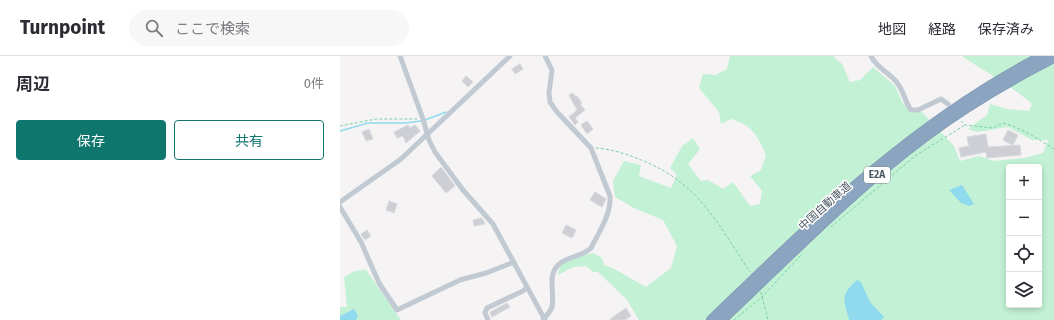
<!DOCTYPE html>
<html lang="ja">
<head>
<meta charset="utf-8">
<style>
  :root { --surface:#fff; --page:#f7f7f7; --text:#2b2b33; --muted:#7c7c81; --line:#e1e1e2; --accent:#0f766e }
  body { margin:0; font-family:"Fira Sans","Noto Sans JP",sans-serif; background:var(--page); color:var(--text) }
  .controls { position:absolute; right:12px; bottom:12px; display:grid; overflow:hidden; border-radius:4px; box-shadow:0 2px 6px #0003 }
  .controls button { width:36px; height:36px; display:grid; place-items:center; padding:0; border:0; border-bottom:1px solid var(--line); background:var(--surface); color:var(--text); font:20px sans-serif }
  .list { margin:0; padding:0; list-style:none }
  h2 { display:flex; justify-content:space-between; align-items:center; height:52px; margin:0; padding:0 16px; font-size:17px }
  h2 small { font-size:13px; font-weight:400; color:var(--muted) }
  .actions { display:flex; gap:8px; padding:12px 16px }
  .actions a { flex:1; padding:9px 0; border:1px solid var(--accent); border-radius:4px; text-align:center; font-size:14px; color:var(--accent) }
  .actions .main { background:var(--accent); color:#fff }
  .icon { flex:none; width:22px; height:22px; fill:none; stroke:currentColor; stroke-width:2; stroke-linecap:round; stroke-linejoin:round }
  .map { position:relative; flex:none; width:714px; height:264px; overflow:hidden }
  header { display:flex; align-items:center; gap:24px; box-sizing:border-box; height:56px; padding:0 20px; background:var(--surface); border-bottom:1px solid var(--line) }
  header strong { font-size:19px }
  nav { display:flex; gap:22px; margin-inline-start:auto; font-size:14px }
  .search { width:280px; height:36px; background:var(--page); display:flex; align-items:center; gap:10px; box-sizing:border-box; padding:0 14px; border-radius:22px; color:var(--muted); font-size:15px }
  main { display:flex }
  aside { flex:1; background:var(--surface) }
  .map>svg:first-child { display:block }
  .green { fill:#c3f1d5; fill-rule:evenodd }
  .water { fill:#90daee }
  .lines { fill:none; stroke-linecap:round; stroke-linejoin:round }
  .stream { stroke:#90daee; stroke-width:1.5 }
  .building { fill:#cdcfd5; stroke:#d7d9de }
  .motorway-casing { stroke:#7690ad; stroke-width:10 }
  .path { stroke:#7ad0a6; stroke-width:1; stroke-dasharray:3 2; stroke-linecap:butt }
  .minor { stroke:#c1cad2; stroke-width:5 }
  .motorway { stroke:#8ba5c1; stroke-width:9 }
  .labels { text-anchor:middle; dominant-baseline:central; stroke-width:3; stroke-linejoin:round; paint-order:stroke }
  .shield { fill:#fff; stroke:#808990; stroke-width:1 }
  .shield-label { font-size:10px; font-weight:bold; fill:#4a5661 }
  .street-label { font-size:11px; fill:#4a5661; stroke:#fff }
</style>
</head>
<body>
<header>
<strong>Turnpoint</strong>
<div class="search"><svg class="icon" aria-label="search" viewBox="0 0 24 24"><circle cx="10" cy="10" r="6"/><path d="M15 15l6 6"/></svg>ここで検索</div>
<nav><a>地図</a><a>経路</a><a>保存済み</a></nav>
</header>
<main>
<aside>
<h2>周辺<small>0件</small></h2>
<ul class="list">
</ul>
<div class="actions"><a class="main">保存</a><a>共有</a></div>
</aside>
<div class="map">
<svg width="714" height="264" viewBox="0 0 714 264">
  <rect width="100%" height="100%" fill="#f5f3f3"/>
  <g class="green">
    <path d="M390,0H493L502,8L510,26L520,24L533,11L555,30L562,46L570,55L582,56L614,90L620,105L639,100L654,105L684,102L703,97L708,84H692L668,71L637,76L628,73L647,59L650,48L667,53L689,55L692,48C671,29 645,16 622,0H714V264H299L287,244L258,216H253L246,210L233,211L218,219L220,209L230,203L253,197L262,202L264,209C279,214 291,223 306,231L331,212L337,190L323,164L294,152L275,141L273,125L284,105L301,109L299,120L331,132L337,119L330,112L342,90L353,82L360,93L348,108L361,125L368,124L383,133L393,126L410,150L420,148L422,135L410,120L421,114L426,99C418,80 412,69 391,63L381,68L379,56L359,32L363,18L375,19L387,13ZM669,111H699V249H669Z"/>
    <path d="M26,214L61,264H0V251H7L4,221L15,215Z"/>
  </g>
  <g class="water">
    <path d="M622,129L634,148L629,150L621,147L609,134Z"/>
    <path d="M517,224L521,226L530,246L544,261L541,264H509C504,242 499,241 517,224Z"/>
    <path d="M14,253L18,260L16,264H0V260Z"/>
  </g>
  <g class="lines">
    <g class="stream">
      <path d="M85,64L106,56"/>
      <path d="M0,75L28,67H66L81,65"/>
    </g>
  </g>
  <g class="building">
    <path d="M180,8L183,13L175,18L172,13Z"/>
    <path d="M126,20L133,26L128,31L122,25Z"/>
    <path d="M233,37L236,41L237,40L242,47L240,48L245,54L235,62L238,66L235,69L229,61L237,54L229,39Z"/>
    <path d="M247,65L253,73L247,78L241,69Z"/>
    <path d="M68,69L70,72L75,69L80,75L66,87L63,80L57,82L54,76Z"/>
    <path d="M29,73L33,83L26,85L22,76Z"/>
    <path d="M668,74L678,79L673,89L663,84Z"/>
    <path d="M646,78L648,91L680,89L681,99L647,102L646,96L621,101L619,92L629,90L627,81Z"/>
    <path d="M101,111L115,130L106,137L92,120Z"/>
    <path d="M255,136L266,143L262,151L250,144Z"/>
    <path d="M49,145L57,148L54,157L46,154Z"/>
    <path d="M142,162L145,168L134,170L133,164Z"/>
    <path d="M226,169L236,174L232,182L222,177Z"/>
    <path d="M27,174L31,180L25,184L21,178Z"/>
    <path d="M167,247L170,251L152,261L150,256Z"/>
    <path d="M286,252L291,260L285,264H269Z"/>
  </g>
  <g class="lines">
    <g class="motorway-casing">
      <g id="motorway">
        <path d="M371,264C475,164 572,67 702,0"/>
        <path d="M382,264C448,202 511,136 585,81C625,51 669,25 714,2"/>
      </g>
    </g>
    <g class="path">
      <path d="M621,65L625,69L653,72L663,67C682,72 698,83 714,93"/>
      <path d="M0,70L36,63H77"/>
      <path d="M256,92C271,93 287,98 301,104C358,126 378,168 410,216"/>
      <path d="M491,171L575,100L625,69"/>
      <path d="M421,236L428,264"/>
      <path d="M394,264L423,240L461,199"/>
    </g>
    <g class="minor">
      <path d="M60,0L83,63L89,84L95,96L123,134L153,168L205,264"/>
      <path d="M531,0C537,13 551,17 558,28C564,36 565,46 571,54H578L601,43L608,48"/>
      <path d="M0,146L61,103L170,0"/>
      <path d="M0,151L21,186L39,227L57,254L120,224L146,217L174,206"/>
      <path d="M148,264L145,257L147,252L183,235L187,231"/>
      <path d="M203,264C205,260 210,257 212,251C215,238 207,220 218,209C227,200 242,201 251,192C259,176 271,159 270,140L251,92L217,56L210,46L209,37L212,14L205,0"/>
    </g>
    <use href="#motorway" class="motorway"/>
  </g>
  <g class="labels">
    <rect class="shield" x="524" y="111" width="26" height="16" rx="3"/>
    <g class="shield-label">
      <text x="537" y="119">E2A</text>
    </g>
    <g class="street-label">
      <text transform="translate(485 150) rotate(-42)">中国自動車道</text>
    </g>
  </g>
</svg>
<div class="controls">
<button>+</button>
<button>−</button>
<button><svg class="icon" aria-label="locate" viewBox="0 0 24 24"><circle cx="12" cy="12" r="6"/><path d="M12 2v4M12 18v4M2 12h4M18 12h4"/></svg></button>
<button><svg class="icon" aria-label="layers" viewBox="0 0 24 24"><path d="M12 4l9 5-9 5-9-5zM3 14l9 5 9-5"/></svg></button>
</div>
</div>
</main>
</body>
</html>
